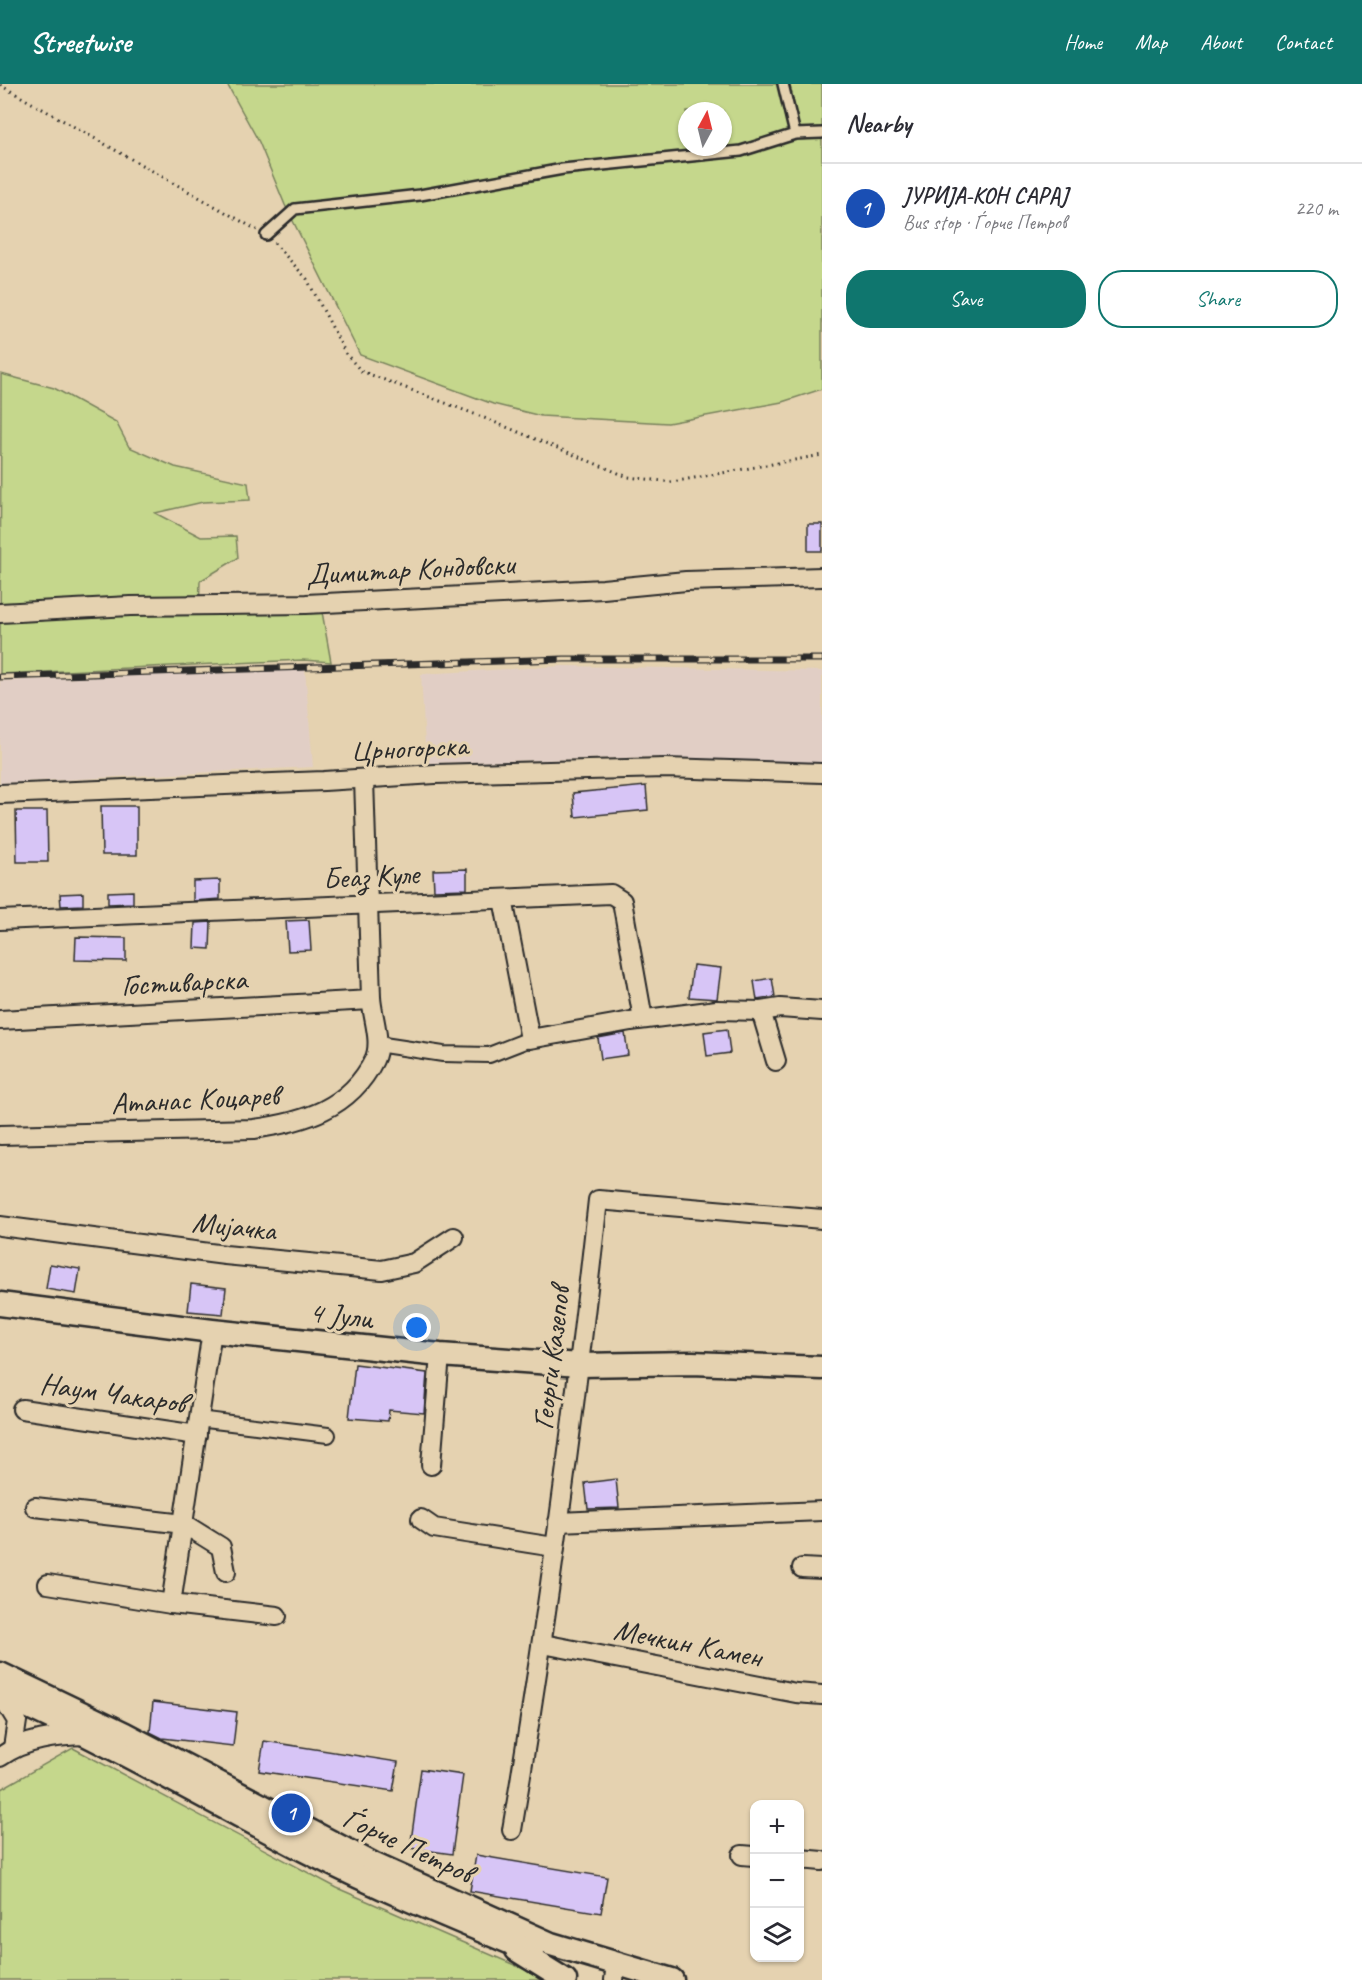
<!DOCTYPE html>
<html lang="en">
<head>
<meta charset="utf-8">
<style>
  :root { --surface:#fff; --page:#f7f7f7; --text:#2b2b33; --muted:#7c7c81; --line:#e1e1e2; --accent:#0f766e }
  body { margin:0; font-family:Caveat,sans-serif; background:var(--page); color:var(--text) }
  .controls { position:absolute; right:18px; bottom:18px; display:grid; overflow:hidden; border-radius:12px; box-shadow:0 2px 4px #0004 }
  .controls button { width:54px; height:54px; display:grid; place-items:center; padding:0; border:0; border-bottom:2px solid var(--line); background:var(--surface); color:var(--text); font:30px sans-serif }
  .compass { position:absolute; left:678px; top:18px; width:54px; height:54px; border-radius:50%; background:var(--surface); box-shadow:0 2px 4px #0004; rotate:7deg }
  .you { position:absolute; left:417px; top:1244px; width:21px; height:21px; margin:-15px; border:4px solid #fff; border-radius:50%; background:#1a73e8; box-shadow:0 0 0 9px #1a73e833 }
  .badge { display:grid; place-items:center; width:39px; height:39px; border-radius:50%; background:var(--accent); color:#fff; font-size:20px; font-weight:700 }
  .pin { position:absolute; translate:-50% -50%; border:3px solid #fff; box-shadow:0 2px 6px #0006 }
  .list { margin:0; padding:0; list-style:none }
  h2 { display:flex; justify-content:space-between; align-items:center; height:78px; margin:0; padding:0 24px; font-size:26px }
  h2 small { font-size:20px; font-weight:400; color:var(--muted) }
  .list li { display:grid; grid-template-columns:39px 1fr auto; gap:18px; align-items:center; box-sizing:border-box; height:90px; padding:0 24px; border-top:2px solid var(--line) }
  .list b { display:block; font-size:22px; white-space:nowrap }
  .list p { margin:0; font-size:20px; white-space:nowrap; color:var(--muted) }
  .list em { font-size:20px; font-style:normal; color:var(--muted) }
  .actions { display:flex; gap:12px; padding:18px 24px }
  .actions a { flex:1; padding:14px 0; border:2px solid var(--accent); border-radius:24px; text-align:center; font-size:21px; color:var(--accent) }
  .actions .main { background:var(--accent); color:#fff }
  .icon { flex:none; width:33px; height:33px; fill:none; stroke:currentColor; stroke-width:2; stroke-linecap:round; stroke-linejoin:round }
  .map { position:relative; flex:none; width:822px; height:1896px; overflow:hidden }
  header { display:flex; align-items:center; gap:36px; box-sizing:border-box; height:84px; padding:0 30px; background:var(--accent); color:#fff }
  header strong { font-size:28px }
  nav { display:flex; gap:33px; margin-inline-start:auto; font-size:21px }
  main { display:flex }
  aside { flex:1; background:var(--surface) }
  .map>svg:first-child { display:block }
  .built { fill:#e1cec5 }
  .green { fill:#c5d78c; stroke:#78815c; stroke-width:1.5; fill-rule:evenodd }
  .building { fill:#d7c5f6; stroke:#2b2b2b; stroke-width:1.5 }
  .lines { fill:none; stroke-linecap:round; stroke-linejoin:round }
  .service-casing { stroke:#2b2b2b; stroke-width:14 }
  .pedestrian-casing { stroke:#2b2b2b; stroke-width:18 }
  .minor-casing { stroke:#2b2b2b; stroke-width:22 }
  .tertiary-casing { stroke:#2b2b2b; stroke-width:27 }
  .path { stroke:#2b2b2b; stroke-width:3; stroke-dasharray:1.5 4.5; stroke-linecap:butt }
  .service { stroke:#e5d2b0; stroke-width:9 }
  .pedestrian { stroke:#e5d2b0; stroke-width:14 }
  .minor { stroke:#e5d2b0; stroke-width:18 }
  .tertiary { stroke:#e5d2b0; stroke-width:22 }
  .rail-casing { stroke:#2b2b2b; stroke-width:7 }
  .rail { stroke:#e5d2b0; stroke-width:4.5; stroke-dasharray:14; stroke-linecap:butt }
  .labels { text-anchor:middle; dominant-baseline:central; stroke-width:6; stroke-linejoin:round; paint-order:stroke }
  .street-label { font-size:30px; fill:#2b2b2b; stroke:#e5d2b0 }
</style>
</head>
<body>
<header>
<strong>Streetwise</strong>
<nav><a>Home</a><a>Map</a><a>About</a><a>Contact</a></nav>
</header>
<main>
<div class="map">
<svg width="822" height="1896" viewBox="0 0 822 1896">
  <rect width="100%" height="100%" fill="#e5d2b0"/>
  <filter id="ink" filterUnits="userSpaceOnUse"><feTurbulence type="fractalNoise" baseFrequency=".0167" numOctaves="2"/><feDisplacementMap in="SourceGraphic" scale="12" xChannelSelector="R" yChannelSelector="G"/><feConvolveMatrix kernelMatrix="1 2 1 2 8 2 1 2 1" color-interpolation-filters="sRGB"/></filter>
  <g filter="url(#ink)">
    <g class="built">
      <path d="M563,582L822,587V681L662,673L426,679L421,590Z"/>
      <path d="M305,585L313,683L0,699V597Z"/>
    </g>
    <g class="green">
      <path d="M227,0H822V305L782,318L668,339L541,332L493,320L360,271L285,121L259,58ZM687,27H723V63H687Z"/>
      <path d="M1,290L54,304L116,338L129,363L175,383L248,399L250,416L203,418L155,429L201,453L236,452L238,474L200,497L199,531L321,522L331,578L303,576L0,590Z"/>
      <path d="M73,1664L337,1804L549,1896H0L1,1705Z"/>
    </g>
    <g class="building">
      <rect x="808" y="440" width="14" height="27"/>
      <path d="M646,702L648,726L575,733L573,709Z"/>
      <path d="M101,722H137V771H102Z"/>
      <path d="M16,727H47L48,778H17Z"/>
      <path d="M467,785V805L434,806L433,786Z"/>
      <path d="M220,796V815L193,817V797Z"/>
      <path d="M133,807V819L108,820V808Z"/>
      <path d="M83,809V821L61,822L60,810Z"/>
      <path d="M309,836L311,866L288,867L286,837Z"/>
      <path d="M211,838L210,865L194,864L195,839Z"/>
      <path d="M76,853L126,854V877L75,876Z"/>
      <path d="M693,881L721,884L717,915L689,913Z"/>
      <path d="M772,894L775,913L757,916L754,897Z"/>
      <path d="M727,945L730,969L707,972L704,948Z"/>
      <path d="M625,949L628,971L601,975L598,954Z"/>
      <path d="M50,1180L80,1185L76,1210L46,1205Z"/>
      <path d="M191,1200L226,1204L223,1230L188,1227Z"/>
      <path d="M355,1280L427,1289L424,1329L389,1326L388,1337L349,1334Z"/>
      <path d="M616,1395L619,1424L588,1425L585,1399Z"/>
      <path d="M153,1618L237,1628L233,1662L162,1654L150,1648Z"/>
      <path d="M264,1657L398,1678L393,1707L259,1687Z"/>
      <path d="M421,1685L463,1691L452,1770L410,1764Z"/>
      <path d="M476,1771L607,1793L601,1829L470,1807Z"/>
    </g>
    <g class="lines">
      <g class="service-casing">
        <g id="service">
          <path d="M795,50L822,49"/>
          <path d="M266,151L295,125L420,111L563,85L741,67L795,50L783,0"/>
        </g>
      </g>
      <g class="pedestrian-casing">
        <g id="pedestrian">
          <path d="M377,960L443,970L489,971L530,955"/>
          <path d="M198,1335L328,1351"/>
        </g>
      </g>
      <g class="minor-casing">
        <g id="minor">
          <path d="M0,529L130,522L306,520L603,505L686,497L822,493"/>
          <path d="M0,710L324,697L435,690L665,684L822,689"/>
          <path d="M503,815L530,955L631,937L717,926L761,927L780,924L822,927"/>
          <path d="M0,836L611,810L622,817L643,935"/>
          <path d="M761,927L776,977"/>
          <path d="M0,936L371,916"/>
          <path d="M0,1051L254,1045C303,1038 350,1025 374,976C383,958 372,933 371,913C369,841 367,768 364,695"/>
          <path d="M0,1142L225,1171L382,1186L414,1179L454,1153"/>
          <path d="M22,1325L197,1351"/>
          <path d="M431,1381L440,1271"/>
          <path d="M35,1423L184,1440L221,1463L226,1488"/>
          <path d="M421,1435L434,1444L554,1463"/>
          <path d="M558,1438L822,1427"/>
          <path d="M802,1484L822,1485"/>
          <path d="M48,1500L171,1520L277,1532"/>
          <path d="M171,1520L212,1247"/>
          <path d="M543,1560L796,1609L822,1611"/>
          <path d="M1,1611L17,1637L13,1664"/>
          <path d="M0,1673C25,1655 56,1652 87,1651"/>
          <path d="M512,1746C547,1537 575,1327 598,1116L822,1135"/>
          <path d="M742,1771L754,1772"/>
          <path d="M800,1775L822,1777"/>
          <path d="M614,1896L616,1880"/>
        </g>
      </g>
      <g class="tertiary-casing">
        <g id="tertiary">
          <path d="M0,1220L212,1247L440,1271L580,1281L692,1279L822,1284"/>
          <path d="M0,1590L125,1650L373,1780L551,1860L672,1896"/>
          <path d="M0,1610C104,1656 203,1713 304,1766C378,1804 456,1836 533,1868"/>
          <path d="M517,1866L565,1896"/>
        </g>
      </g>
      <g class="path">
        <path d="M0,1L257,146"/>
        <path d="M274,159L307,195L346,270L361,287L477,331L628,393L672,398L822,371"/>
      </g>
      <use href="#service" class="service"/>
      <use href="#pedestrian" class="pedestrian"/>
      <use href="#minor" class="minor"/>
      <use href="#tertiary" class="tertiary"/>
      <g class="rail-casing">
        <path id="rail" d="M0,593L564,575H822"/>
      </g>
      <use href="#rail" class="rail"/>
    </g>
  </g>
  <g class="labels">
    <g class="street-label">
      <text transform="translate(410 485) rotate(-3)">Димитар Кондовски</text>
      <text transform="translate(409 664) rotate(-3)">Црногорска</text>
      <text transform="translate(371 792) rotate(-3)">Беаз Куле</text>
      <text transform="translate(184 898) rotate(-3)">Гостиварска</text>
      <text transform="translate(195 1015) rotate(-3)">Атанас Коцарев</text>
      <text transform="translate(234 1142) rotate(6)">Мијачка</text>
      <text transform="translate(341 1231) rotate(6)">4 Јули</text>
      <text transform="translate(551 1274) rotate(-83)">Георги Казепов</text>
      <text transform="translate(113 1309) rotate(8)">Наум Чакаров</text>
      <text transform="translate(688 1559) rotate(11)">Мечкин Камен</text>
      <text transform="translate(408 1761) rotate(25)">Ѓорче Петров</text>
    </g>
  </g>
</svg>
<div class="controls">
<button>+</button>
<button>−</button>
<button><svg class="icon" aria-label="layers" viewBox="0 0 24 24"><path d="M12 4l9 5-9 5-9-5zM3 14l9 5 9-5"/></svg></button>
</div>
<svg class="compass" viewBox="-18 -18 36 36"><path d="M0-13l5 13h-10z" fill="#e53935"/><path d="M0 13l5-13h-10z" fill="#7c7c81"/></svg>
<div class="you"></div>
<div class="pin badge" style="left:291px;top:1729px;background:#1a4fb4">1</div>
</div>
<aside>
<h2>Nearby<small></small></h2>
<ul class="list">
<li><span class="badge" style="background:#1a4fb4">1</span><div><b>ЈУРИЈА-КОН САРАЈ</b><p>Bus stop · Ѓорче Петров</p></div><em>220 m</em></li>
</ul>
<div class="actions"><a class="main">Save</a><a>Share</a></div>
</aside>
</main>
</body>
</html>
